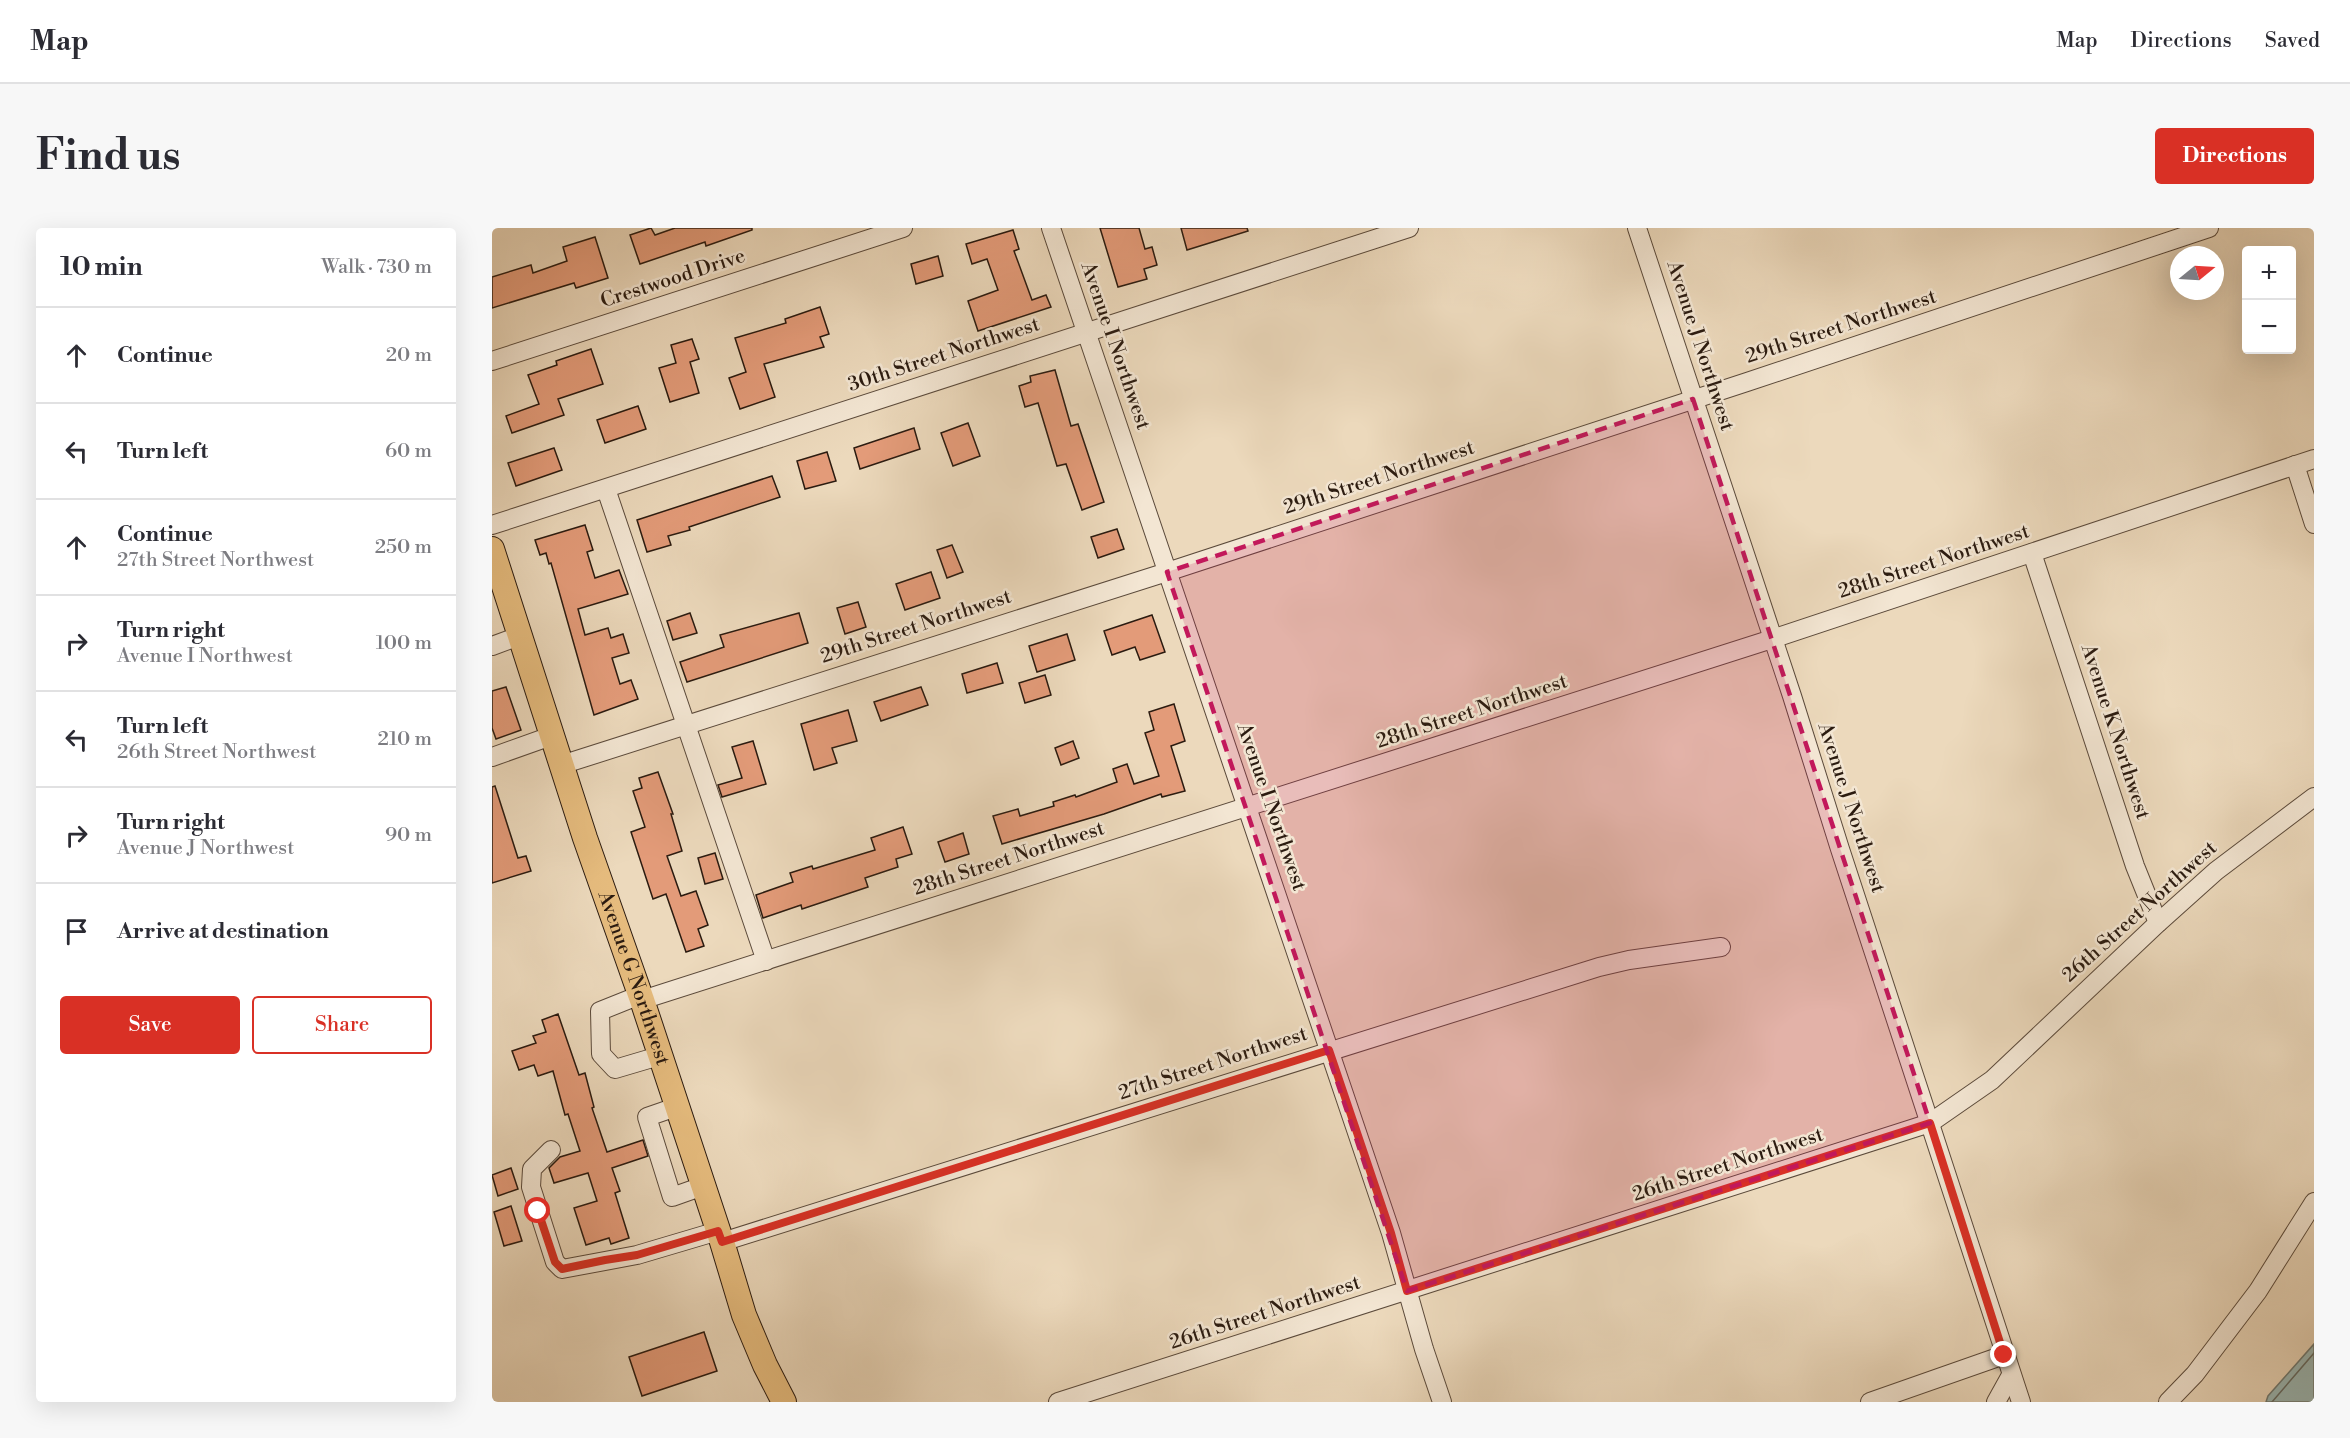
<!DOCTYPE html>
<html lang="en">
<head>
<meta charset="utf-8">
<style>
  :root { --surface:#fff; --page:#f7f7f7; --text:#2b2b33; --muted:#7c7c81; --line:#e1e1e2; --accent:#d93025 }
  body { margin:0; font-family:"Libre Bodoni",serif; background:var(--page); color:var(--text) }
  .controls { position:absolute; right:18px; top:18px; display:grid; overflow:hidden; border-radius:6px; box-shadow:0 6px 24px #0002 }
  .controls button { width:54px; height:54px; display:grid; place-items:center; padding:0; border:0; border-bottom:2px solid var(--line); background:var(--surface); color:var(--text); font:30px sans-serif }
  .compass { position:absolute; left:1678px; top:18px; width:54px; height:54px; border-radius:50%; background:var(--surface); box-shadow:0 6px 24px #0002; rotate:72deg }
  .stop { position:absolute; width:18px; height:18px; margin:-14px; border:4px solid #d93025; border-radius:50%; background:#fff }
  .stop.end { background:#d93025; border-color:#fff; box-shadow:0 2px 6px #0008 }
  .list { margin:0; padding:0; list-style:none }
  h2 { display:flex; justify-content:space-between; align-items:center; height:78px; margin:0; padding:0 24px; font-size:26px }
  h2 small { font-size:20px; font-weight:400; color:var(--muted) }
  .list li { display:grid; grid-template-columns:39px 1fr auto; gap:18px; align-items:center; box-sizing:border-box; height:96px; padding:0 24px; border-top:2px solid var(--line) }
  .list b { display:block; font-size:22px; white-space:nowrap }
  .list p { margin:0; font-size:20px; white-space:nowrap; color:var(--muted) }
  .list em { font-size:20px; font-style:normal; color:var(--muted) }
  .actions { display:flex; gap:12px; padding:18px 24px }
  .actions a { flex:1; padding:14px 0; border:2px solid var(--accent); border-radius:6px; text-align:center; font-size:21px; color:var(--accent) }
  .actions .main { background:var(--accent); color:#fff }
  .icon { flex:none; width:33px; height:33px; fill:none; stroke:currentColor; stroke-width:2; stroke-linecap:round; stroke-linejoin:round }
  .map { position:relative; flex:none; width:1822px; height:1174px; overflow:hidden; border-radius:6px }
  header { display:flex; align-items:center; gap:36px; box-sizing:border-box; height:84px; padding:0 30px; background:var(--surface); border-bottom:2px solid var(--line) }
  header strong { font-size:28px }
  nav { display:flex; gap:33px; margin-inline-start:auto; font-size:21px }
  .intro { display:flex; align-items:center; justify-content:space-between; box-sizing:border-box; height:144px; padding:0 36px }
  h1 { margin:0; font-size:42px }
  .button { padding:15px 27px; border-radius:6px; background:var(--accent); color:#fff; font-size:21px; font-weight:700 }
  main { display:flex; gap:36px; padding:0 36px }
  aside { flex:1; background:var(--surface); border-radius:6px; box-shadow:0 6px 24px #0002 }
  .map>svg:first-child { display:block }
  .water { fill:#9ab9b7; stroke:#6e7a74; stroke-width:1.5 }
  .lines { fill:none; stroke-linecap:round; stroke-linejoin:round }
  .shore { stroke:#626a64; stroke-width:1.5 }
  .building { fill:#e39b79; stroke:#2b1b10; stroke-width:1.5 }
  .minor-casing { stroke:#5b4a3b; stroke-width:20 }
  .major-casing { stroke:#2b1b10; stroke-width:26 }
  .minor { stroke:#f3e6d3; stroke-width:18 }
  .major { stroke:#e6bc7e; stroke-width:24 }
  .route { stroke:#d93025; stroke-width:8 }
  .marked { fill:#c2185b; fill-opacity:0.2; stroke:#c2185b; stroke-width:4.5; stroke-dasharray:12 8; stroke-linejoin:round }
  .labels { text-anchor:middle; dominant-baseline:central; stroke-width:5; stroke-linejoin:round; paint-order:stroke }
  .street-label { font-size:20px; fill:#2b1b10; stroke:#f3e6d3 }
</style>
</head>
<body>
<header>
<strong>Map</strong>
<nav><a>Map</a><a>Directions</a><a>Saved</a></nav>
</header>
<div class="intro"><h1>Find us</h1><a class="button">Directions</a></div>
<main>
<aside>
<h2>10 min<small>Walk · 730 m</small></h2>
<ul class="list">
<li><svg class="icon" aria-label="ahead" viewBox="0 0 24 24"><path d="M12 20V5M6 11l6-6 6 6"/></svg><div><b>Continue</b></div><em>20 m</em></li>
<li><svg class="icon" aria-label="left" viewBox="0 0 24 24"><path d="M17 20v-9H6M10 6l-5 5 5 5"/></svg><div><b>Turn left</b></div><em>60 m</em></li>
<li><svg class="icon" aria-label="ahead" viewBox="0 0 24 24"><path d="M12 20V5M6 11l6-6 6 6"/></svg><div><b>Continue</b><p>27th Street Northwest</p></div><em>250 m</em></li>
<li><svg class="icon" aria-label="right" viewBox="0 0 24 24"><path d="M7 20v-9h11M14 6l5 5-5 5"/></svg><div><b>Turn right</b><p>Avenue I Northwest</p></div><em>100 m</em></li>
<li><svg class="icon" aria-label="left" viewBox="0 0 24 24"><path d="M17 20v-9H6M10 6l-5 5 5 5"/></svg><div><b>Turn left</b><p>26th Street Northwest</p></div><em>210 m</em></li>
<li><svg class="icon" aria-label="right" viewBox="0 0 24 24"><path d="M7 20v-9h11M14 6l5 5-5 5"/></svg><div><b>Turn right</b><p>Avenue J Northwest</p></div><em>90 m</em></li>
<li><svg class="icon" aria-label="arrive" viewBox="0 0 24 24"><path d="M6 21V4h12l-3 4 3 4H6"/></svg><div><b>Arrive at destination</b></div></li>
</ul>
<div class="actions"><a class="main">Save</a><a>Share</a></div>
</aside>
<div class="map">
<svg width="1822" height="1174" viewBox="0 0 1822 1174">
  <rect width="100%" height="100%" fill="#ecd9bc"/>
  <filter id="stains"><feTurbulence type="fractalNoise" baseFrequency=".00333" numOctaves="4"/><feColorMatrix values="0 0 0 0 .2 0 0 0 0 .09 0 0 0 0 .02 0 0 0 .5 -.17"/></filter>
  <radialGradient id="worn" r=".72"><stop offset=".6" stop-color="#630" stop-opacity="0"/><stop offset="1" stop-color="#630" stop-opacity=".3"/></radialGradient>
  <path class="water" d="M1822,1116V1174H1774L1776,1168Z"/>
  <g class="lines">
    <path class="shore" d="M1780,1174L1822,1125"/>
  </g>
  <g class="building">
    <path d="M159,0L163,7L183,0H260V2L214,18L213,14L148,36L138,7Z"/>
    <path d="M608,0H647L653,21L660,19L665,37L652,41L655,51L626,59Z"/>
    <path d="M689,0H755L756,3L695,22Z"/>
    <path d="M521,2L527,21L522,23L540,72L554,67L559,79L486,103L476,73L506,62L495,31L480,36L474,16Z"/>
    <path d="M103,9L116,50L84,60L82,55L0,80V49L39,37L41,45L75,33L71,19Z"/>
    <path d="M446,28L451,48L424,56L419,36Z"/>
    <path d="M328,79L337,106L328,109L332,119L272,136L283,169L248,181L237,150L254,144L243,110L294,95L293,91Z"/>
    <path d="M200,111L207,131L198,134L207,165L178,174L167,140L184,135L179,117Z"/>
    <path d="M99,121L111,156L66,171L72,187L20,205L14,188L47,176L36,147L65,137L64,133Z"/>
    <path d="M563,142L579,198L586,196L612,274L590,282L574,236L565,238L546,175L533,179L527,158L539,154L538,148Z"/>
    <path d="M146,178L154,201L113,215L105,192Z"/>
    <path d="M476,195L488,228L461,238L449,205Z"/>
    <path d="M422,200L428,221L368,241L362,220Z"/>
    <path d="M62,220L70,242L24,258L16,235Z"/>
    <path d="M335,224L344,253L313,261L305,233Z"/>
    <path d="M280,248L288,269L197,299L198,302L176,308L179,317L155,324L145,292Z"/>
    <path d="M93,297L101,322L95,324L103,350L127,342L136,366L86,381L93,407L116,400L119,410L131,406L137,425L120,430L128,456L139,452L146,471L102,487L59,335L57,336L54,325L48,327L43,312Z"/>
    <path d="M625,301L632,321L606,330L599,309Z"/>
    <path d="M460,317L471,344L455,350L445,322Z"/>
    <path d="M439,344L448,370L413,382L404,356Z"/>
    <path d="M366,374L374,399L353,406L345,380Z"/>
    <path d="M198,385L205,405L181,412L175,393Z"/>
    <path d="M307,385L316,415L195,454L188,434L232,419L228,407Z"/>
    <path d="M660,387L673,424L648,432L643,419L620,427L612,403Z"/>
    <path d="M575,406L583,432L545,444L537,418Z"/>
    <path d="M505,435L511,455L475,465L470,446Z"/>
    <path d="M553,447L559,467L533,475L527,455Z"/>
    <path d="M14,459L29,502L4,511L0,500V463Z"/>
    <path d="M429,459L436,477L389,493L382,474Z"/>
    <path d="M682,476L693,513L679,518L693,563L670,569L669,566L612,586L510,616L501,588L526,581L528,588L562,578L561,574L583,567L584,569L625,554L621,541L635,536L642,556L667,548L653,505L662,502L657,484Z"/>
    <path d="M356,482L365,513L340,520L345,535L322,542L309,496Z"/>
    <path d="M261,513L274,556L230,569L226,557L250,550L240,519Z"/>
    <path d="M581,513L587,530L569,537L563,520Z"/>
    <path d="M166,544L181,586H179L190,623L175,628L189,668L204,663L216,697L206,701L212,718L194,724L174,666L161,671L139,604L153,599L141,563L150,560L147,550Z"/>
    <path d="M3,558L26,630L34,628L39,643L0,655V559Z"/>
    <path d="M411,599L420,626L404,631L406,639L373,650L376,659L310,681L309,677L271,690L264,667L301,654L298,645L320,638L321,641L383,622L379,610Z"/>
    <path d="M471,605L477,626L453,634L446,614Z"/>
    <path d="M223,625L231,651L213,656L206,630Z"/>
    <path d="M66,786L87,847L93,845L102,879L100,880L115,924L151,912L156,928L120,940L128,963L123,965L137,1010L119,1016L117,1010L94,1017L82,980L105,973L96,945L62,955L57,940L68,929L88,923L76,886L73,887L61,843L46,848L42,837L27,842L20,823L44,815L41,808L54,804L50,792Z"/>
    <path d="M19,940L26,961L6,968L0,947Z"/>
    <path d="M19,978L30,1013L12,1018L2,984Z"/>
    <path d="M212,1104L225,1143L150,1168L137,1129Z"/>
  </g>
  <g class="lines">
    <g class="minor-casing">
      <g id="minor">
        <path d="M559,0L899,1005L932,1121L950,1174"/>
        <path d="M1145,0L1300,468L1348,621L1529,1174"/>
        <path d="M0,133L411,0"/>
        <path d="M1803,237L1822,296"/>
        <path d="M114,261L274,733"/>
        <path d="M0,297L917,0"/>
        <path d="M1540,325L1643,638L1666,695"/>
        <path d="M0,418L27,408"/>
        <path d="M0,529L59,508"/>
        <path d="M69,537L675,344L1255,154L1717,0"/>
        <path d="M148,767L108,783L109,826L123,841L167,828"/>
        <path d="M150,772L1280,411L1822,231"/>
        <path d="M184,879L155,889L180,969L211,958"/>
        <path d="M59,922L40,941L39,959L63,1034L70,1041L145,1027L226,1003"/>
        <path d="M230,1014L1107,739L1137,732L1229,719"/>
        <path d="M566,1174L1438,895L1500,852L1666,695L1724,643L1822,569"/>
        <path d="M1378,1174L1512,1127"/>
        <path d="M1504,1174L1519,1147"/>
        <path d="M1676,1174L1703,1146L1766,1063L1822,974"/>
      </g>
    </g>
    <g class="major-casing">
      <g id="major">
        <path id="s1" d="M0,321L93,610L150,772L230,1014L252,1087L273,1137L292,1174"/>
      </g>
    </g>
    <use href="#minor" class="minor"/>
    <use href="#major" class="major"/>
  </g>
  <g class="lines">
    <path class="route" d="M46,983L63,1034L70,1041L113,1032L145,1027L226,1003L230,1014L837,822L899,1005L915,1063L1438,895L1512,1127"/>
  </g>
  <path class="marked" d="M1201,171L1438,895L915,1063L675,344Z"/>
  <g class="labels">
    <g class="street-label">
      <text transform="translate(181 51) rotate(-18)">Crestwood Drive</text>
      <text transform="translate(1349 99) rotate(-18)">29th Street Northwest</text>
      <text transform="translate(623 118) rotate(71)">Avenue I Northwest</text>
      <text transform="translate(1208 118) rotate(72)">Avenue J Northwest</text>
      <text transform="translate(452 127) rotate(-18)">30th Street Northwest</text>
      <text transform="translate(887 250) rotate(-18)">29th Street Northwest</text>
      <text transform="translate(1442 334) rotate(-18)">28th Street Northwest</text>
      <text transform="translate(424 399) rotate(-18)">29th Street Northwest</text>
      <text transform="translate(980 484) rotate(-18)">28th Street Northwest</text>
      <text transform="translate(1623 504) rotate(72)">Avenue K Northwest</text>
      <text transform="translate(779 579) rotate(71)">Avenue I Northwest</text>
      <text transform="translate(1359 580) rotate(72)">Avenue J Northwest</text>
      <text transform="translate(517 631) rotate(-18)">28th Street Northwest</text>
      <text transform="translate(1648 684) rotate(-42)">26th Street Northwest</text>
      <text stroke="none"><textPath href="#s1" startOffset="452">Avenue G Northwest</textPath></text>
      <text transform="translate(721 836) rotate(-18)">27th Street Northwest</text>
      <text transform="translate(1236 937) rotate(-18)">26th Street Northwest</text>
      <text transform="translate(773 1085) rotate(-18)">26th Street Northwest</text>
    </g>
  </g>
  <rect width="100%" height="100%" filter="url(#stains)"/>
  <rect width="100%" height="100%" fill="url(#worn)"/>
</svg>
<div class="controls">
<button>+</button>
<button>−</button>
</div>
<svg class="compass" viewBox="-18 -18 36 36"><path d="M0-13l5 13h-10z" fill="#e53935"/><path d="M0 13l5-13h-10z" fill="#7c7c81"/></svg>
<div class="stop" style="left:46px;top:983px"></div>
<div class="stop end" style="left:1512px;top:1127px"></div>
</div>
</main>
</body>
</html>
